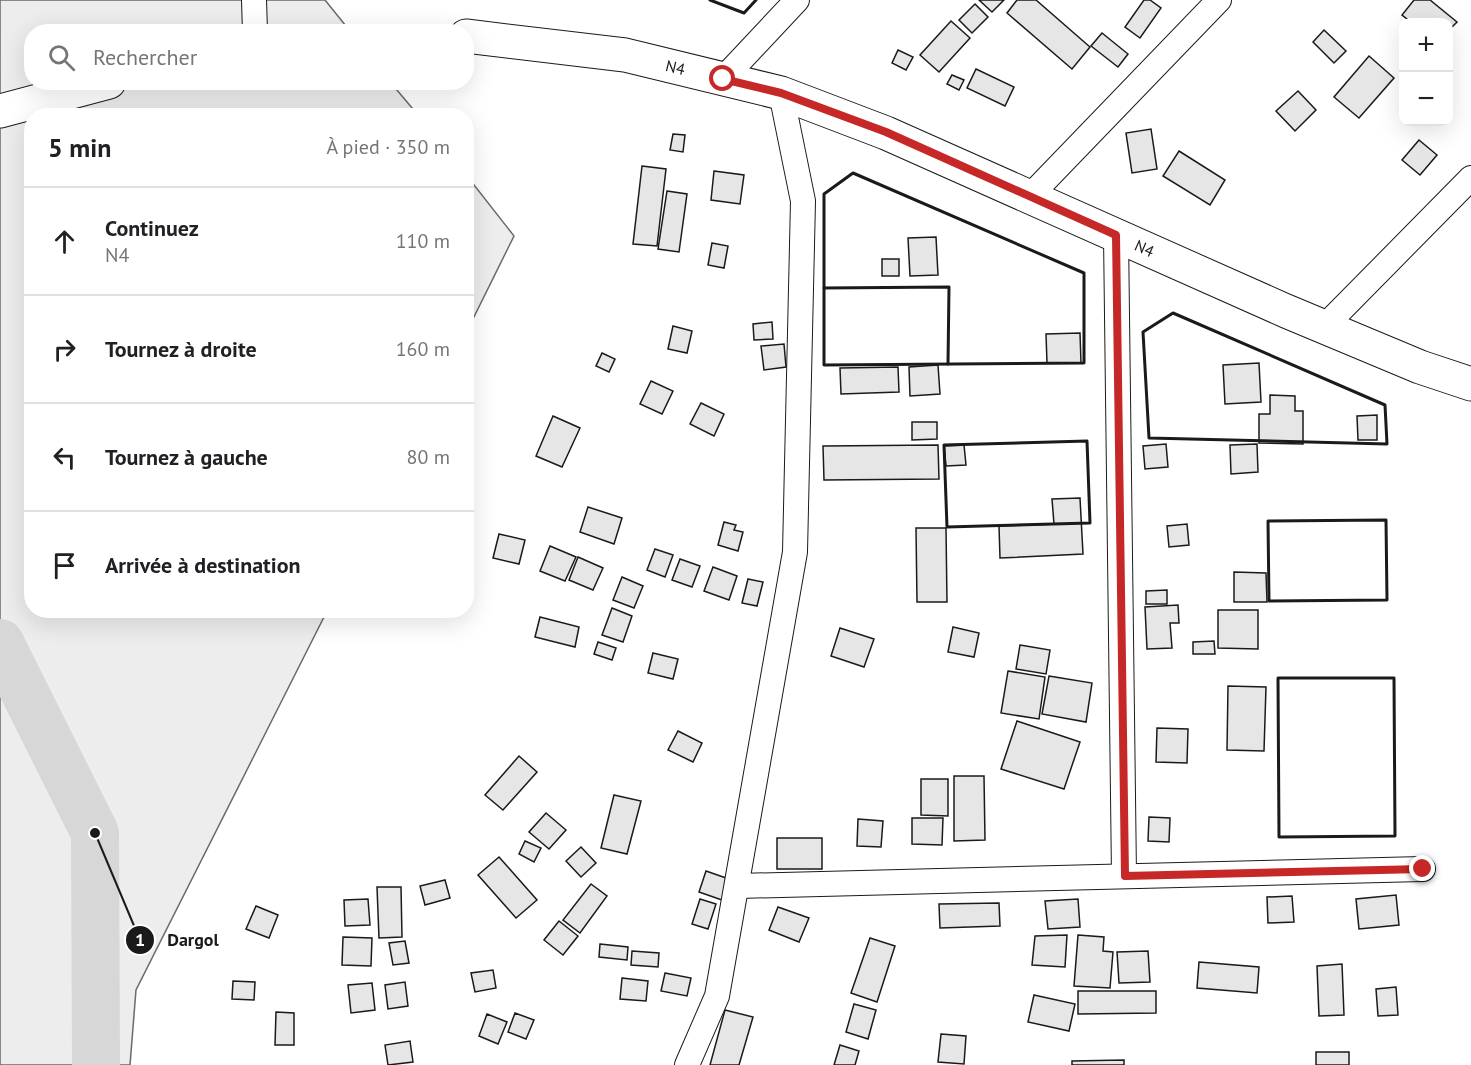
<!DOCTYPE html>
<html lang="fr">
<head>
<meta charset="utf-8">
<style>
  :root { --surface:#fff; --page:#f2f2f2; --text:#202124; --muted:#757577; --line:#e0e0e0 }
  body { margin:0; font-family:"PT Sans",sans-serif; background:var(--page); color:var(--text) }
  .controls { position:absolute; right:18px; top:18px; display:grid; overflow:hidden; border-radius:12px; box-shadow:0 6px 24px #0002 }
  .controls button { width:54px; height:54px; display:grid; place-items:center; padding:0; border:0; border-bottom:2px solid var(--line); background:var(--surface); color:var(--text); font:30px sans-serif }
  .stop { position:absolute; width:18px; height:18px; margin:-14px; border:4px solid #c62828; border-radius:50%; background:#fff }
  .stop.end { background:#c62828; border-color:#fff; box-shadow:0 2px 6px #0008 }
  .list { margin:0; padding:0; list-style:none }
  h2 { display:flex; justify-content:space-between; align-items:center; height:78px; margin:0; padding:0 24px; font-size:26px }
  h2 small { font-size:20px; font-weight:400; color:var(--muted) }
  .list li { display:grid; grid-template-columns:39px 1fr auto; gap:18px; align-items:center; box-sizing:border-box; height:108px; padding:0 24px; border-top:2px solid var(--line) }
  .list b { display:block; font-size:22px; white-space:nowrap }
  .list p { margin:0; font-size:20px; white-space:nowrap; color:var(--muted) }
  .list em { font-size:20px; font-style:normal; color:var(--muted) }
  .icon { flex:none; width:33px; height:33px; fill:none; stroke:currentColor; stroke-width:2; stroke-linecap:round; stroke-linejoin:round }
  .map { position:relative; flex:none; width:1471px; height:1065px; overflow:hidden }
  .search { position:absolute; background:var(--surface); box-shadow:0 6px 24px #0002; left:24px; top:24px; width:450px; height:66px; display:flex; align-items:center; gap:15px; box-sizing:border-box; padding:0 21px; border-radius:24px; color:var(--muted); font-size:22px }
  .panel { position:absolute; background:var(--surface); box-shadow:0 6px 24px #0002; left:24px; top:108px; width:450px; height:510px; border-radius:24px }
  .map>svg:first-child { display:block }
  .built { fill:#ededed; stroke:#6a6a6a; stroke-width:1.5 }
  .lines { fill:none; stroke-linecap:round; stroke-linejoin:round }
  .river { stroke:#d7d7d7; stroke-width:48 }
  .building { fill:#e6e6e6; stroke:#1a1a1a; stroke-width:1.5 }
  .street-casing { stroke:#1a1a1a; stroke-width:26 }
  .primary-casing { stroke:#1a1a1a; stroke-width:35 }
  .street { stroke:#fff; stroke-width:24 }
  .primary { stroke:#fff; stroke-width:33 }
  .wall { stroke:#1a1a1a; stroke-width:3 }
  .route { stroke:#c62828; stroke-width:8 }
  .labels { text-anchor:middle; dominant-baseline:central; stroke-width:4.5; stroke-linejoin:round; paint-order:stroke }
  .street-label { font-size:16px; fill:#1a1a1a; stroke:#fff }
  .leader { fill:none; stroke:#1a1a1a; stroke-width:2 }
  .callout-dot { fill:#1a1a1a; stroke:#fff; stroke-width:2 }
  .mark-label { font-size:18px; text-anchor:middle; font-weight:bold; fill:#fff }
  .callout-label { font-size:18px; text-anchor:middle; font-weight:bold; fill:#1a1a1a; stroke:#fff; stroke-width:4.5; stroke-linejoin:round; paint-order:stroke }
</style>
</head>
<body>
<div class="map">
<svg width="1471" height="1065" viewBox="0 0 1471 1065">
  <rect width="100%" height="100%" fill="#fff"/>
  <g class="built">
    <path d="M0,0H325L350,31L32,32V82L391,83L418,115L32,116V610L327,611L136,990L130,1065H0Z"/>
    <path d="M467,176L514,236L467,331Z"/>
  </g>
  <g class="lines">
    <path class="river" d="M0,643L95,833L96,1065"/>
  </g>
  <g class="building">
    <path d="M979,0H1004L992,12Z"/>
    <path d="M1017,0H1036L1090,47L1072,69L1007,13Z"/>
    <path d="M1144,0H1150L1161,8L1140,38L1125,27Z"/>
    <path d="M1414,0H1430L1457,22L1448,31V22H1411L1402,15Z"/>
    <path d="M975,4L988,17L972,33L959,20Z"/>
    <path d="M951,21L970,38L939,72L920,55Z"/>
    <path d="M1324,30L1346,51L1334,63L1313,42Z"/>
    <path d="M1102,33L1128,54L1118,67L1091,46Z"/>
    <path d="M898,50L913,57L906,70L892,63Z"/>
    <path d="M1369,56L1394,78L1359,118L1334,97Z"/>
    <path d="M976,69L1014,87L1005,106L967,88Z"/>
    <path d="M952,75L964,80L959,90L947,84Z"/>
    <path d="M1298,91L1316,110L1295,131L1276,111Z"/>
    <path d="M1151,129L1157,169L1132,173L1126,133Z"/>
    <path d="M673,134L685,135L683,152L670,150Z"/>
    <path d="M1419,140L1437,155L1420,175L1402,160Z"/>
    <path d="M1179,151L1225,180L1210,205L1163,176Z"/>
    <path d="M642,166L666,169L657,246L633,244Z"/>
    <path d="M714,171L744,175L740,204L711,200Z"/>
    <path d="M667,191L687,194L679,252L658,249Z"/>
    <path d="M936,237L938,275L910,276L908,238Z"/>
    <path d="M712,243L728,246L724,268L708,265Z"/>
    <rect x="882" y="259" width="17" height="17"/>
    <path d="M772,322L773,339L754,340L753,324Z"/>
    <path d="M673,326L692,331L687,353L668,349Z"/>
    <path d="M1080,333L1081,363H1047L1046,334Z"/>
    <path d="M784,344L786,367L764,370L761,346Z"/>
    <path d="M602,353L615,359L609,372L596,366Z"/>
    <path d="M1259,363L1261,402L1225,404L1223,365Z"/>
    <path d="M938,365L940,394L910,396L909,367Z"/>
    <path d="M898,367L899,392L841,394L840,368Z"/>
    <path d="M651,381L673,391L662,414L640,404Z"/>
    <path d="M1270,395L1295,396V411H1303V444L1259,443V414H1270Z"/>
    <path d="M701,403L724,414L714,436L690,424Z"/>
    <path d="M1377,415V440H1358L1357,416Z"/>
    <path d="M553,416L580,428L562,467L536,456Z"/>
    <path d="M912,422H937V439L912,440Z"/>
    <path d="M1166,444L1168,467L1145,469L1143,446Z"/>
    <path d="M1257,444L1258,472L1231,474L1230,445Z"/>
    <path d="M938,445L939,479L824,480L823,446Z"/>
    <path d="M964,445L966,465L946,466L944,446Z"/>
    <path d="M1080,498L1083,554L1000,558L999,526L1054,524L1052,499Z"/>
    <path d="M588,507L622,518L614,544L580,532Z"/>
    <path d="M724,522L736,525L734,530L743,532L738,551L718,545Z"/>
    <path d="M1187,524L1189,545L1169,547L1167,526Z"/>
    <path d="M916,528H946L947,602H917Z"/>
    <path d="M499,534L525,540L519,564L493,558Z"/>
    <path d="M550,546L576,557L565,581L540,571Z"/>
    <path d="M655,549L673,555L665,577L647,570Z"/>
    <path d="M578,557L603,568L593,590L569,580Z"/>
    <path d="M680,559L700,566L692,587L672,580Z"/>
    <path d="M713,567L737,576L729,600L704,591Z"/>
    <path d="M1234,572L1266,573L1267,602H1234Z"/>
    <path d="M622,577L643,586L634,608L613,600Z"/>
    <path d="M748,579L763,582L757,606L742,603Z"/>
    <path d="M1167,590V604H1146V591Z"/>
    <path d="M1178,605L1179,623H1170L1172,648L1147,649L1145,607Z"/>
    <path d="M612,608L632,616L623,642L602,635Z"/>
    <path d="M1218,610H1258V649L1218,648Z"/>
    <path d="M540,617L579,627L575,647L535,637Z"/>
    <path d="M953,627L979,633L974,657L948,652Z"/>
    <path d="M840,628L874,639L864,667L831,656Z"/>
    <path d="M1214,641L1215,654H1193V642Z"/>
    <path d="M598,642L616,648L612,660L594,654Z"/>
    <path d="M1020,645L1050,650L1046,674L1016,669Z"/>
    <path d="M653,653L678,659L673,679L648,673Z"/>
    <path d="M1008,671L1045,677L1039,719L1001,713Z"/>
    <path d="M1049,676L1092,683L1086,722L1042,714Z"/>
    <path d="M1228,686L1266,687L1264,751L1227,750Z"/>
    <path d="M1017,721L1080,742L1064,789L1001,769Z"/>
    <path d="M1157,728L1188,729L1187,763L1156,762Z"/>
    <path d="M678,731L702,743L693,762L668,750Z"/>
    <path d="M519,756L537,772L503,810L485,795Z"/>
    <path d="M954,776H984L985,840L954,841Z"/>
    <path d="M921,779H948V816L921,815Z"/>
    <path d="M614,795L641,801L627,854L601,848Z"/>
    <path d="M546,813L566,830L549,849L529,832Z"/>
    <path d="M1149,817L1170,818L1169,842L1148,841Z"/>
    <path d="M912,818H943L942,845L912,844Z"/>
    <path d="M858,819L883,821L881,847L857,846Z"/>
    <rect x="777" y="838" width="45" height="31"/>
    <path d="M525,841L541,848L534,862L519,854Z"/>
    <path d="M581,847L596,863L581,877L566,861Z"/>
    <path d="M499,857L537,900L516,918L478,875Z"/>
    <path d="M706,871L729,879L722,900L699,892Z"/>
    <path d="M445,880L450,898L425,905L420,886Z"/>
    <path d="M591,884L607,896L580,933L563,920Z"/>
    <path d="M377,887H401L402,937L379,938Z"/>
    <path d="M1396,895L1399,925L1359,929L1356,899Z"/>
    <path d="M1292,896L1294,922L1268,923L1267,897Z"/>
    <path d="M368,899L370,925L345,926L344,900Z"/>
    <path d="M700,899L716,904L708,929L692,924Z"/>
    <path d="M1078,899L1080,927L1048,929L1045,901Z"/>
    <path d="M999,903L1000,926L940,928L939,904Z"/>
    <path d="M256,906L278,915L269,938L246,929Z"/>
    <path d="M778,907L809,918L799,942L769,930Z"/>
    <path d="M559,921L578,936L563,955L544,940Z"/>
    <path d="M1067,935L1065,967L1032,965L1035,936Z"/>
    <path d="M1078,935L1104,937L1103,951L1113,952L1110,988L1074,986Z"/>
    <path d="M343,937L372,938L371,966L342,965Z"/>
    <path d="M870,938L895,946L877,1002L851,993Z"/>
    <path d="M405,941L409,963L393,965L389,943Z"/>
    <path d="M600,944L628,947L627,960L599,957Z"/>
    <path d="M632,951L659,953L658,967L631,965Z"/>
    <path d="M1148,951L1150,982L1119,983L1117,952Z"/>
    <path d="M1199,962L1259,967L1257,993L1197,988Z"/>
    <path d="M1342,964L1344,1015L1319,1016L1317,966Z"/>
    <path d="M493,970L496,988L475,992L471,973Z"/>
    <path d="M665,973L691,978L687,996L661,991Z"/>
    <path d="M622,978L648,981L646,1001L620,999Z"/>
    <path d="M233,981L255,982L254,1000L232,999Z"/>
    <path d="M405,982L408,1006L388,1009L385,985Z"/>
    <path d="M372,983L375,1010L351,1013L348,985Z"/>
    <path d="M1396,987L1398,1015L1378,1016L1376,989Z"/>
    <path d="M1078,991H1156V1013L1078,1014Z"/>
    <path d="M1034,995L1075,1004L1069,1031L1028,1022Z"/>
    <path d="M854,1004L876,1010L868,1039L846,1032Z"/>
    <path d="M725,1010L753,1017L739,1065H710Z"/>
    <path d="M276,1012L294,1013V1045H275Z"/>
    <path d="M515,1013L534,1020L526,1039L508,1032Z"/>
    <path d="M487,1014L507,1022L498,1044L479,1036Z"/>
    <path d="M941,1034L966,1036L964,1064L938,1062Z"/>
    <path d="M410,1041L413,1062L388,1065L385,1045Z"/>
    <path d="M840,1045L859,1051L855,1065H834Z"/>
    <rect x="1316" y="1052" width="33" height="13"/>
    <path d="M1124,1060V1065H1072V1061Z"/>
  </g>
  <g class="lines">
    <g class="street-casing">
      <g id="street">
        <path d="M254,0L255,32"/>
        <path d="M723,79L797,0"/>
        <path d="M1029,197L1219,0"/>
        <path d="M1116,235L1124,876"/>
        <path d="M1324,327L1471,178"/>
        <path d="M738,886L1423,869"/>
        <path d="M687,1065L717,996L795,552L803,201L781,93"/>
      </g>
    </g>
    <g class="primary-casing">
      <g id="primary">
        <path id="s1" d="M466,36L625,55L781,93L886,133L1286,311L1420,367L1471,384"/>
        <path d="M0,111L109,82"/>
      </g>
    </g>
    <use href="#street" class="street"/>
    <use href="#primary" class="primary"/>
    <g class="wall">
      <path d="M710,0L744,13L756,0"/>
      <path d="M853,173L1084,273V363L824,365V194Z"/>
      <path d="M824,288L949,287L948,364"/>
      <path d="M1173,313L1385,405L1387,444L1149,438L1143,332Z"/>
      <path d="M1087,441L1090,523L947,527L944,445Z"/>
      <path d="M1386,520L1387,600L1269,601L1268,521Z"/>
      <path d="M1278,678H1394L1395,836L1279,837Z"/>
    </g>
  </g>
  <g class="lines">
    <path class="route" d="M723,79L781,93L886,132L1116,235L1125,876L1423,869"/>
  </g>
  <g class="labels">
    <g class="street-label">
      <text stroke="none"><textPath href="#s1" startOffset="212">N4</textPath></text>
      <text stroke="none"><textPath href="#s1" startOffset="716">N4</textPath></text>
    </g>
  </g>
  <path class="leader" d="M95 833L140 940"/>
  <g class="callout-dot">
    <circle cx="95" cy="833" r="6"/>
    <circle cx="140" cy="940" r="15"/>
  </g>
  <g class="mark-label">
    <text x="140" y="946">1</text>
  </g>
  <g class="callout-label">
    <text x="193" y="946">Dargol</text>
  </g>
</svg>
<div class="controls">
<button>+</button>
<button>−</button>
</div>
<div class="stop" style="left:723px;top:79px"></div>
<div class="stop end" style="left:1423px;top:869px"></div>
<div class="search"><svg class="icon" aria-label="search" viewBox="0 0 24 24"><circle cx="10" cy="10" r="6"/><path d="M15 15l6 6"/></svg>Rechercher</div>
<section class="panel">
<h2>5 min<small>À pied · 350 m</small></h2>
<ul class="list">
<li><svg class="icon" aria-label="ahead" viewBox="0 0 24 24"><path d="M12 20V5M6 11l6-6 6 6"/></svg><div><b>Continuez</b><p>N4</p></div><em>110 m</em></li>
<li><svg class="icon" aria-label="right" viewBox="0 0 24 24"><path d="M7 20v-9h11M14 6l5 5-5 5"/></svg><div><b>Tournez à droite</b></div><em>160 m</em></li>
<li><svg class="icon" aria-label="left" viewBox="0 0 24 24"><path d="M17 20v-9H6M10 6l-5 5 5 5"/></svg><div><b>Tournez à gauche</b></div><em>80 m</em></li>
<li><svg class="icon" aria-label="arrive" viewBox="0 0 24 24"><path d="M6 21V4h12l-3 4 3 4H6"/></svg><div><b>Arrivée à destination</b></div></li>
</ul>
</section>
</div>
</body>
</html>
